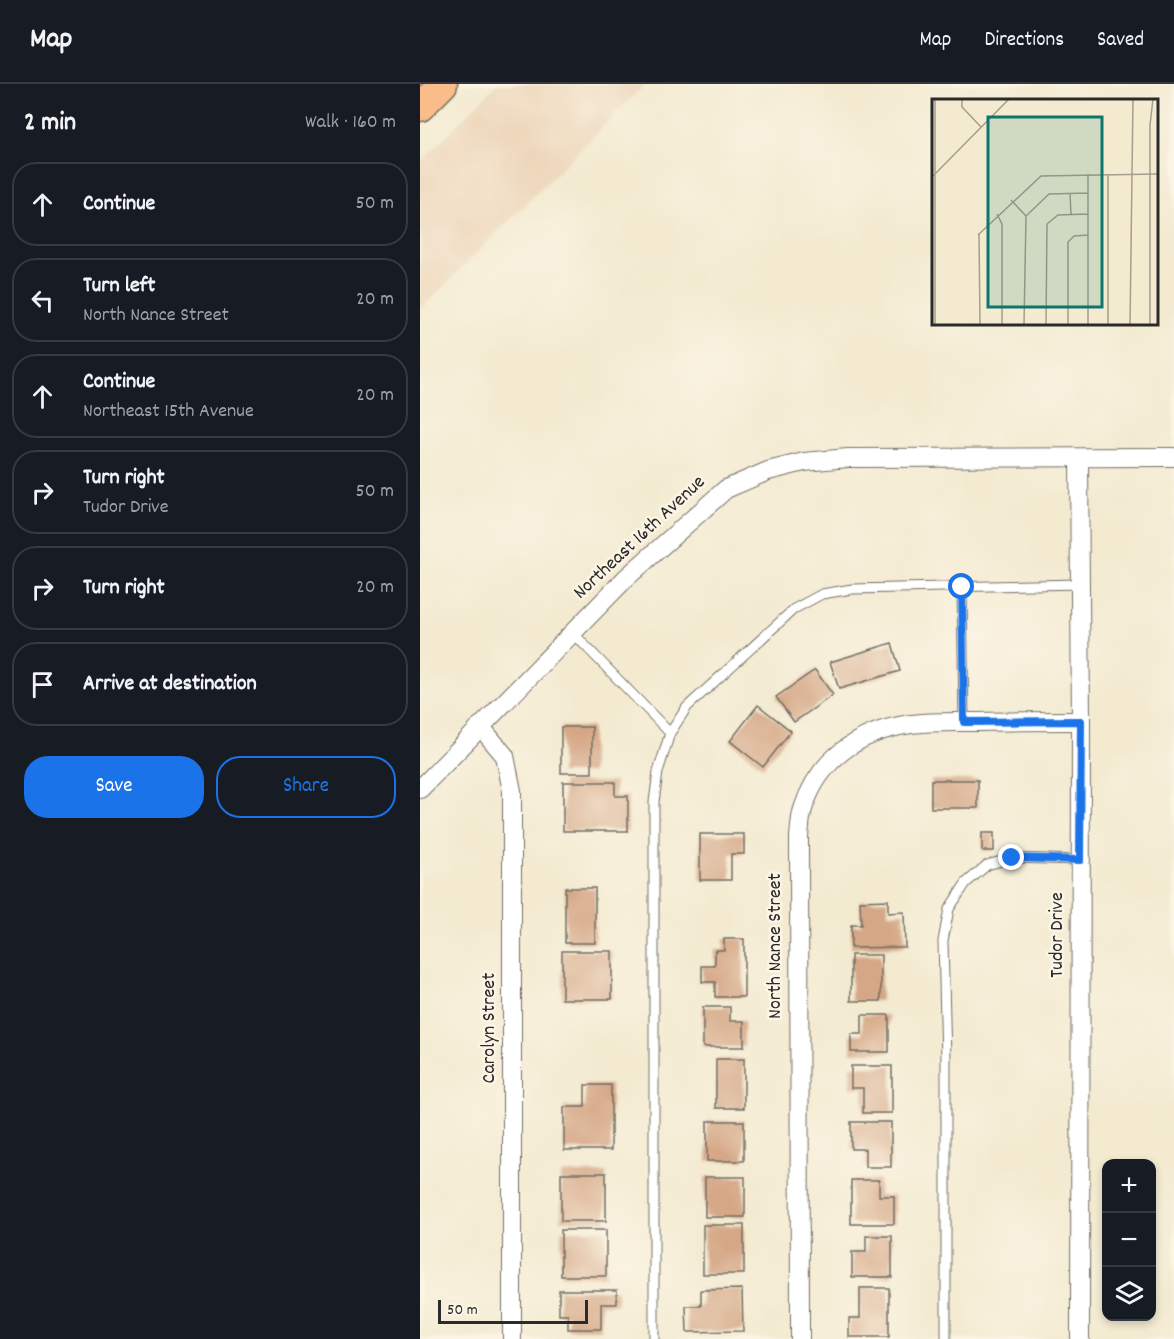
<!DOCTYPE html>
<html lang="en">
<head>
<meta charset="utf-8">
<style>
  :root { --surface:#171b24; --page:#20242c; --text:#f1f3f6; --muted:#9ea1a6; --line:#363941; --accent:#1a73e8 }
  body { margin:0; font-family:Dekko,sans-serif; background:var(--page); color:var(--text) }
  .controls { position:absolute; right:18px; bottom:18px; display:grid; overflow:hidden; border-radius:12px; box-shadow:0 3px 9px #0003 }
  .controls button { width:54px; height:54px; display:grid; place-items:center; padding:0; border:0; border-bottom:2px solid var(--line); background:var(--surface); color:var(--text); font:30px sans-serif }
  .scale { position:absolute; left:18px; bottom:15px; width:150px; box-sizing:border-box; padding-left:6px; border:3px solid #2b2b2b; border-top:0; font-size:16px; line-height:21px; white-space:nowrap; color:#2b2b2b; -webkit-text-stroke:4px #fcf5e5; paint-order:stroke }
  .stop { position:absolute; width:18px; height:18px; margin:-14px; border:4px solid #1a73e8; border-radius:50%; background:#fff }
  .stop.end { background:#1a73e8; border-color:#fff; box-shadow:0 2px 6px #0008 }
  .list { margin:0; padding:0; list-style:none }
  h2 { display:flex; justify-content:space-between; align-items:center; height:78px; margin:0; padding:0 24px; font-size:26px }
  h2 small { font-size:20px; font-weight:400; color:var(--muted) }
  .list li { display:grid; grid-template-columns:39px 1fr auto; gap:18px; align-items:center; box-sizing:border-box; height:84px; margin:0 12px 12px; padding:0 12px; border:2px solid var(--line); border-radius:24px }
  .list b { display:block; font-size:22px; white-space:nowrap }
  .list p { margin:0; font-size:20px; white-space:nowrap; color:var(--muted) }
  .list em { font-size:20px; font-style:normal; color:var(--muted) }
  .actions { display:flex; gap:12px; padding:18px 24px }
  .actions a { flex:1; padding:14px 0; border:2px solid var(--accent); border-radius:24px; text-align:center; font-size:21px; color:var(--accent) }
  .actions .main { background:var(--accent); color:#fff }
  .icon { flex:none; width:33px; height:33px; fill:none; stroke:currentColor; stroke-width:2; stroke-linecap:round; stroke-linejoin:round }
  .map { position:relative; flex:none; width:754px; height:1255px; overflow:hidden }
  header { display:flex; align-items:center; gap:36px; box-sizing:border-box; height:84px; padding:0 30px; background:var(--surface); border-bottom:2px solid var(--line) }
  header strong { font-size:28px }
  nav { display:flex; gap:33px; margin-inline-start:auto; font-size:21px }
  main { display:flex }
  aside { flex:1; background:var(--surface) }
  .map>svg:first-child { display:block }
  .built { fill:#edd7bb }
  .building { fill:#d5a786 }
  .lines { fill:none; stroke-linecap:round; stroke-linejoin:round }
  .service-casing { stroke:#716e65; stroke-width:11 }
  .minor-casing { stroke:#716e65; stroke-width:20 }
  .primary-casing { stroke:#716e65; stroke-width:31 }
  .service { stroke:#fff; stroke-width:9 }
  .minor { stroke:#fff; stroke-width:18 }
  .primary { stroke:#f9bc8a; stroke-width:28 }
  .route { stroke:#1a73e8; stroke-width:8 }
  .labels { text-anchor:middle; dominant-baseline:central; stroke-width:5; stroke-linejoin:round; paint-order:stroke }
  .street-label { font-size:20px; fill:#2b2b2b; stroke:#fcf5e5 }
  .inset-road { fill:none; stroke:#a39e8e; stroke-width:1.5 }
  .view { fill:#0f766e; fill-opacity:0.15; stroke:#0f766e; stroke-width:3 }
  .inset-edge { fill:none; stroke:#2b2b2b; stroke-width:3 }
</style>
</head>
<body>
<header>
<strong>Map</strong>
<nav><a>Map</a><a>Directions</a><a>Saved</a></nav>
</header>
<main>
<aside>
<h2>2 min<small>Walk · 160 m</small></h2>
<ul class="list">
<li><svg class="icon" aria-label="ahead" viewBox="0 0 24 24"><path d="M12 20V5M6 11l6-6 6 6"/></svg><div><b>Continue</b></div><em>50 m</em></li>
<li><svg class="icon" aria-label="left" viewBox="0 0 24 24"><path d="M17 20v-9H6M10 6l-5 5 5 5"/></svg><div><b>Turn left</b><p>North Nance Street</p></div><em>20 m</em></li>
<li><svg class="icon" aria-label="ahead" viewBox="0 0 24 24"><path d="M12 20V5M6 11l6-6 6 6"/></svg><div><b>Continue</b><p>Northeast 15th Avenue</p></div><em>20 m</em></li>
<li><svg class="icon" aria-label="right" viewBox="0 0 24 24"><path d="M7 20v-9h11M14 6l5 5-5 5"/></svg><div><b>Turn right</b><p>Tudor Drive</p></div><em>50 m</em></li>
<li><svg class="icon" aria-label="right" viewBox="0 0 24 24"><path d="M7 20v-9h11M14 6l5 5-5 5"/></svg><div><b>Turn right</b></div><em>20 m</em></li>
<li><svg class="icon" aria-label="arrive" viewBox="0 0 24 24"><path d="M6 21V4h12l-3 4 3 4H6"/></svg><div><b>Arrive at destination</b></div></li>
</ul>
<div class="actions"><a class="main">Save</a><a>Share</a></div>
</aside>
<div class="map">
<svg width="754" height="1255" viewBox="0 0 754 1255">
  <rect width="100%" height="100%" fill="#fcf5e5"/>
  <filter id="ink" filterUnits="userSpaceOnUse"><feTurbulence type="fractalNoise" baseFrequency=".0167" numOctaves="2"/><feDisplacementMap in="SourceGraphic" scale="12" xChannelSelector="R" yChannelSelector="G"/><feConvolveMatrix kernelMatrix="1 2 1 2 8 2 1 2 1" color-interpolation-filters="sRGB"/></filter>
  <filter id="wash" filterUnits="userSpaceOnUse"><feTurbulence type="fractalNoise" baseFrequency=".008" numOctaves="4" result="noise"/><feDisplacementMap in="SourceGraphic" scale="24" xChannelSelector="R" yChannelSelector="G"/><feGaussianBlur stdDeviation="1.35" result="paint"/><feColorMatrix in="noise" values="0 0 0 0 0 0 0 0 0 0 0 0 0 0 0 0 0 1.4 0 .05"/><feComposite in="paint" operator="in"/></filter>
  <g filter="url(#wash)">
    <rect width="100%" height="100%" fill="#f3ead0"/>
    <path class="built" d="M77,0H225L0,226V79Z"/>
    <g id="blocks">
      <g class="building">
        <path d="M472,559L480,587L419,605L410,578Z"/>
        <path d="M395,586L413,611L374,638L356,613Z"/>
        <path d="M338,621L371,647L343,683L310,657Z"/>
        <rect x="141" y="643" width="31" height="46"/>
        <rect x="511" y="696" width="47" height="28"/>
        <path d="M143,698H195V712H208V747H143Z"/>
        <rect x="562" y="749" width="12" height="18"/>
        <path d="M280,750H324V770H311V796H280Z"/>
        <rect x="145" y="804" width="30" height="55"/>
        <path d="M468,816V829L484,828L485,863L431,864V841H441L440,817Z"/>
        <path d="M304,855H324V913H295V898H282V882H295V866H304Z"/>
        <rect x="142" y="867" width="50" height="48"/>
        <rect x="431" y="871" width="30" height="46"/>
        <path d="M283,923H310V937H324V963H283Z"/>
        <path d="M442,931H469V968H431V950H442Z"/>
        <rect x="296" y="975" width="28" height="49"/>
        <path d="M431,982H472V1029H443V1004H431Z"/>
        <path d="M165,1001H191V1066H144V1023H165Z"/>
        <rect x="287" y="1037" width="37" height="40"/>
        <path d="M431,1038H471V1083H445V1065H431Z"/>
        <rect x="141" y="1089" width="45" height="48"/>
        <rect x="285" y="1093" width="40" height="40"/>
        <path d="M431,1096H459V1112H474V1140H431Z"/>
        <rect x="283" y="1141" width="41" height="49"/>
        <rect x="141" y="1146" width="45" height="46"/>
        <path d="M446,1152H472V1193H432V1168H446Z"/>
        <path d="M440,1204H469V1253H429V1234H440Z"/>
        <path d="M322,1205L323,1247L267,1248L266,1222H281V1206Z"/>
        <path d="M139,1206H197V1220H181V1245H148V1231H139Z"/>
      </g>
    </g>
  </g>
  <g filter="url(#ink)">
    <use href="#blocks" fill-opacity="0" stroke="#716e65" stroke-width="1.5"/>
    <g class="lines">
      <g class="service-casing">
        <g id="service">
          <path d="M542,503L544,638"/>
          <path d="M152,548L250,649"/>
          <path d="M234,1255V718L238,688L250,649L267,623L374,525L402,510L432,505L660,500"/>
          <path d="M526,1255V975L523,857L529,825L546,799L567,781L592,774L660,776"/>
        </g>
      </g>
      <g class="minor-casing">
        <g id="minor">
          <path d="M659,374L661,637L660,1255"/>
          <path d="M60,642L85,672L92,707V1255"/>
          <path d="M0,705L206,494L306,405L348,387L384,378L428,374L754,373"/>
          <path d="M380,1255L379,753C380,744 380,734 383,725C399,674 440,647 491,640C513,637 538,638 560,638C594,637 627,637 661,637"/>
        </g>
      </g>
      <g class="primary-casing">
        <path id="primary" d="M0,23L23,0"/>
      </g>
      <use href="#service" class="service"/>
      <use href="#minor" class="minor"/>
      <use href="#primary" class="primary"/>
    </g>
  </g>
  <g class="lines" filter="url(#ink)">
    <path class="route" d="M542,503L544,638L661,637L660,776L592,774"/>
  </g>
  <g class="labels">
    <g class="street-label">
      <text transform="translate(220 454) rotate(-43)">Northeast 16th Avenue</text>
      <text transform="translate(638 851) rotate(-90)">Tudor Drive</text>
      <text transform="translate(356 862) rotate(-90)">North Nance Street</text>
      <text transform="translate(70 944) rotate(-90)">Carolyn Street</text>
    </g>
  </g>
  <g transform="translate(512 15)">
    <rect width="226" height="226" fill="#f3ead0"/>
    <path class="inset-road" d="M3,0V226M30,0V8L49,28M156,75V226M176,75V226M1,77L77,0M138,94L139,115M79,101L94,117M65,115L70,125V226M47,134L48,226M46,136L109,77L227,75M92,226L94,117L117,95L156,94M114,226L115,125L126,116L156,115M136,226V143L142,137L156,136M198,226L201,0M218,226V26L221,0"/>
    <path class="view" d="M56,18H170V208H56Z"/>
    <rect width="226" height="226" class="inset-edge"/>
  </g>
</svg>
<div class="controls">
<button>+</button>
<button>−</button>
<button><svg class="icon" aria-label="layers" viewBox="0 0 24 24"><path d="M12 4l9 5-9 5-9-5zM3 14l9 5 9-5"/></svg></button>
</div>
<div class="scale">50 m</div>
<div class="stop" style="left:542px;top:503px"></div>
<div class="stop end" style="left:592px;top:774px"></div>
</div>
</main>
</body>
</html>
